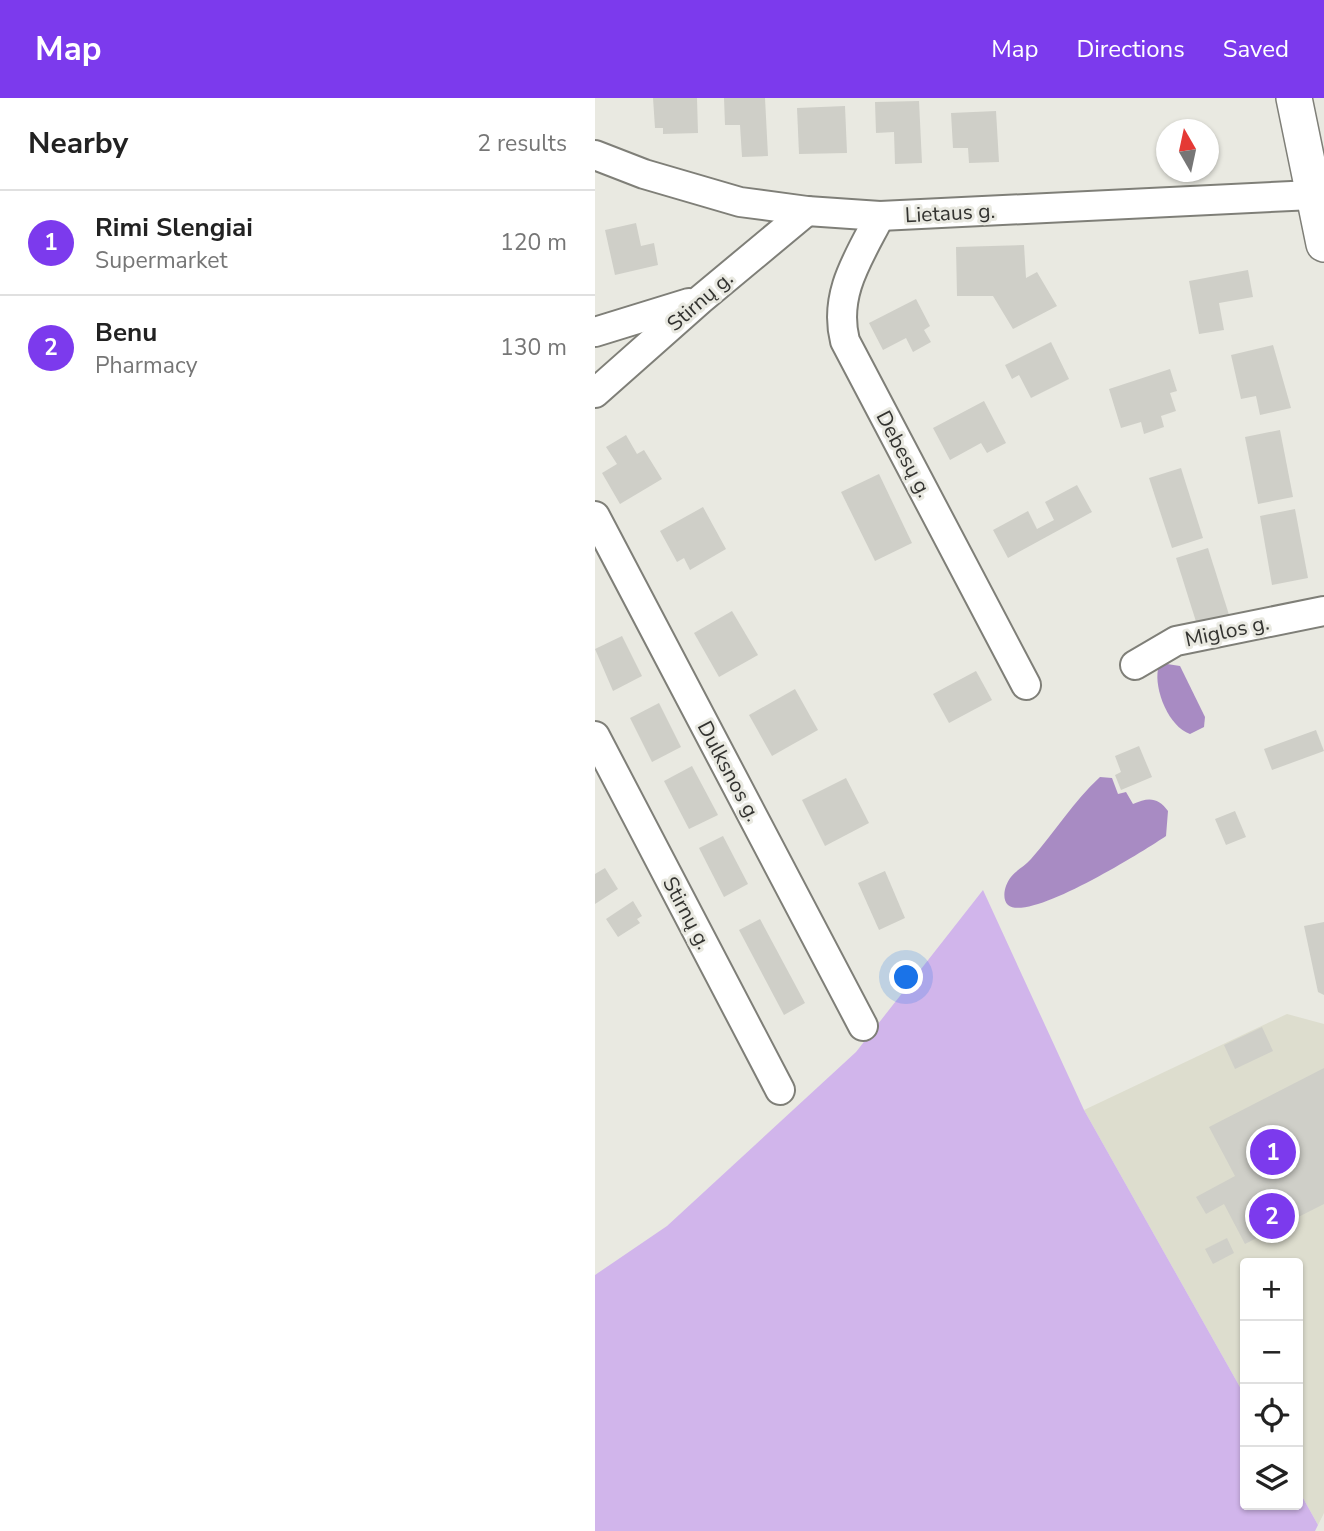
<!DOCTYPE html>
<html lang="en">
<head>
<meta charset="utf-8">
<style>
  :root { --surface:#fff; --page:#f6f6f6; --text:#222; --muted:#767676; --line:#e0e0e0; --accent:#7c3aed }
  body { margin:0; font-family:"Nunito Sans",sans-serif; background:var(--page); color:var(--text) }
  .controls { position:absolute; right:21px; bottom:21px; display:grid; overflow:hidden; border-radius:7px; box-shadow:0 2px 5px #0004 }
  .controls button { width:63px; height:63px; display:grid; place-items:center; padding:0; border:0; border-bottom:2px solid var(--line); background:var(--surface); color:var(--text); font:35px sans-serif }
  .compass { position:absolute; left:561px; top:21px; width:63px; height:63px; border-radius:50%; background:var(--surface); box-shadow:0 2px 5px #0004; rotate:351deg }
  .you { position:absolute; left:312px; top:880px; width:24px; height:24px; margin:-18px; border:5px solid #fff; border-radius:50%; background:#1a73e8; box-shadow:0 0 0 10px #1a73e833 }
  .badge { display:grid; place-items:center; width:46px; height:46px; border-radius:50%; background:var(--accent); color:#fff; font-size:23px; font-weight:700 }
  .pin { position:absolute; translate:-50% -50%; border:4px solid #fff; box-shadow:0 2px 7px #0006 }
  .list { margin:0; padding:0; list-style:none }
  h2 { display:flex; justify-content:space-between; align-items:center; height:91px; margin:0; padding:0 28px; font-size:30px }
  h2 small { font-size:23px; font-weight:400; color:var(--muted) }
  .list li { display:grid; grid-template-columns:46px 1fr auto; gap:21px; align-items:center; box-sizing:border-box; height:105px; padding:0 28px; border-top:2px solid var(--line) }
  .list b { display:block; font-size:26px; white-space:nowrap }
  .list p { margin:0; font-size:23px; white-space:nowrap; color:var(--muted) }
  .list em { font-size:23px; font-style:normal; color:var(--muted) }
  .icon { flex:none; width:38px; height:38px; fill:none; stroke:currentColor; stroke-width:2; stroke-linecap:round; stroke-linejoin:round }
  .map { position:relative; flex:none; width:729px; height:1433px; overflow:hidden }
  header { display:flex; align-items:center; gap:42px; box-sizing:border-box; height:98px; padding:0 35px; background:var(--accent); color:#fff }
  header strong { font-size:33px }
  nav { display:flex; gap:38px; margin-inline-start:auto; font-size:24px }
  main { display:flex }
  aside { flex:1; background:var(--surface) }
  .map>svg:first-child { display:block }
  .built { fill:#ddddce }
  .green { fill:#d1b5eb }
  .water { fill:#a88bc3 }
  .building { fill:#cfcfc8 }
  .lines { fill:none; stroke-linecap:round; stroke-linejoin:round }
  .minor-casing { stroke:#7f7f78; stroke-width:32 }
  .major-casing { stroke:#7f7f78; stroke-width:38 }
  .minor { stroke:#fff; stroke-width:28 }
  .major { stroke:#fff; stroke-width:35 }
  .labels { text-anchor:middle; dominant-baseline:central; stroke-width:6; stroke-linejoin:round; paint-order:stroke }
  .street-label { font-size:21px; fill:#333330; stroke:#e9e9e1 }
</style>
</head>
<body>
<header>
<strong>Map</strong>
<nav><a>Map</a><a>Directions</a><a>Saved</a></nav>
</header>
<main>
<aside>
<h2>Nearby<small>2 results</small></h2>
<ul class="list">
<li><span class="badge">1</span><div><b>Rimi Slengiai</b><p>Supermarket</p></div><em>120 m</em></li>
<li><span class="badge">2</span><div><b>Benu</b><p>Pharmacy</p></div><em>130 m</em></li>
</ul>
</aside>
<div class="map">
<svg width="729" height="1433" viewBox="0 0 729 1433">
  <rect width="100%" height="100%" fill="#e9e9e1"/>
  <path class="built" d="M692,916L729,926V1415L723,1427L703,1391V1165H650V1298L489,1012Z"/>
  <path class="green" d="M388,792L489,1012L650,1298V1407H703V1391L723,1427L720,1433H0V1177L72,1128L261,954Z"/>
  <g class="water">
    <path d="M572,566L585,568L610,619L609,629L595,636C574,629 559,592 563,571Z"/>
    <path d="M505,679L517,680L523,696L531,694L538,706C553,699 563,699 573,713L571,738C549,753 434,825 413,807C408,803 409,793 411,788C416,774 427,771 436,761C460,734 478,704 505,679Z"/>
  </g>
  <g class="building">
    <path d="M58,0H102L103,35L68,36V30H60Z"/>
    <path d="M129,0H170L173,58L147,59L145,27H130Z"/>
    <path d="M324,3L327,65L300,66L299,34L281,35L280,4Z"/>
    <path d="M250,8L252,55L204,56L202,10Z"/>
    <path d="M401,13L404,64L374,65L373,50H358L356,15Z"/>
    <path d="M41,125L46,148L59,145L63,167L20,177L10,132Z"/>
    <path d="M429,147L431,180L442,174L462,208L418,231L398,198H362L361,149Z"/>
    <path d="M653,172L658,199L624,205L629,232L604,236L594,183Z"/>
    <path d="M321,201L335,228L329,232L336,244L318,254L311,240L288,252L274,225Z"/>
    <path d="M456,244L474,281L436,300L424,277L417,281L410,267Z"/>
    <path d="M678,247L696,310L665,317L661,298L646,301L636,257Z"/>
    <path d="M575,271L582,293L575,295L581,313L566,318L569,329L549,336L546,324L526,330L514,291Z"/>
    <path d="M389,303L411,345L392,355L386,345L355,362L338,330Z"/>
    <path d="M685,332L698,399L663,406L650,339Z"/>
    <path d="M31,337L42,356L49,352L67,381L25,406L7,375L22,366L11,349Z"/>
    <path d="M586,370L608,440L577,450L554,380Z"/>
    <path d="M284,376L317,445L280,463L246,394Z"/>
    <path d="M482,387L497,414L413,460L398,432L433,413L442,431L459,422L450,404Z"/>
    <path d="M108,409L131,451L95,472L89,460L82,464L65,433Z"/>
    <path d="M700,411L713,480L677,487L665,418Z"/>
    <path d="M613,450L635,520L603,530L581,460Z"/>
    <path d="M137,513L163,557L124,579L99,535Z"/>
    <path d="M27,538L47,578L18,593L0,551Z"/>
    <path d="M381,573L397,602L354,625L338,596Z"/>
    <path d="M200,591L223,632L177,658L154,617Z"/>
    <path d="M64,605L86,649L57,664L35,620Z"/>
    <path d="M721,632L729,653L677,672L669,651Z"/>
    <path d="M544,648L557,679L526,692L520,677L526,674L520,658Z"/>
    <path d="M97,668L123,717L94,731L69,683Z"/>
    <path d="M251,680L274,725L230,748L207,702Z"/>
    <path d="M640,713L651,739L631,747L620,721Z"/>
    <path d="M128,738L153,786L129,799L104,750Z"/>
    <path d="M10,770L23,791L0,806V776Z"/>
    <path d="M290,773L310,820L284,832L263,785Z"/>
    <path d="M38,803L47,818L42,821L45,825L23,839L11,821Z"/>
    <path d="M165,821L210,905L189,917L144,832Z"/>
    <path d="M729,824V897L723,894L709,828Z"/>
    <path d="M667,929L678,953L640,971L629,947Z"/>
    <path d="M729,970V1106L650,1146L629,1106L611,1116L601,1099L640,1078L614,1029Z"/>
    <path d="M632,1140L639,1155L618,1166L610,1151Z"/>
  </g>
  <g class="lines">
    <g class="minor-casing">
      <g id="minor">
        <path d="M0,57L49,76L145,104L212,113L285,118L718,97"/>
        <path d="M285,118C264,159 238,196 250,243L431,587"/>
        <path d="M0,234L94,205"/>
        <path d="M0,295L105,202L212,113"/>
        <path d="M0,418L268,928"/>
        <path d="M540,567L581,543L729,513"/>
        <path d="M0,638L185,992"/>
      </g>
    </g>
    <g class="major-casing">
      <path id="major" d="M699,0L729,146"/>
    </g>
    <use href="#minor" class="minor"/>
    <use href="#major" class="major"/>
  </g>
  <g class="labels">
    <g class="street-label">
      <text transform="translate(355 115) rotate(-3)">Lietaus g.</text>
      <text transform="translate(105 203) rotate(-41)">Stirnų g.</text>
      <text transform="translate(309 356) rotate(62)">Debesų g.</text>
      <text transform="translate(632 533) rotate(-12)">Miglos g.</text>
      <text transform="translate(134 673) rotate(62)">Dulksnos g.</text>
      <text transform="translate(92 815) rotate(62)">Stirnų g.</text>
    </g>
  </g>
</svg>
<div class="controls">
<button>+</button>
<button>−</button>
<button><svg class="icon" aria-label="locate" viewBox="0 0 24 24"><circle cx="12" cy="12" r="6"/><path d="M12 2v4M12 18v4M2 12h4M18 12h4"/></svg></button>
<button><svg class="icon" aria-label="layers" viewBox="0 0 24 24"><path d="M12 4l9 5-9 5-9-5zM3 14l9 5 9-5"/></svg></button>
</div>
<svg class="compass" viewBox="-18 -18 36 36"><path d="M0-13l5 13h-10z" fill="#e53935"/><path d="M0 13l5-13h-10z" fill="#767676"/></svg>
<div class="you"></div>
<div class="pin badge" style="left:678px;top:1054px">1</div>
<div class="pin badge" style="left:677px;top:1118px">2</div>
</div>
</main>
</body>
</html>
